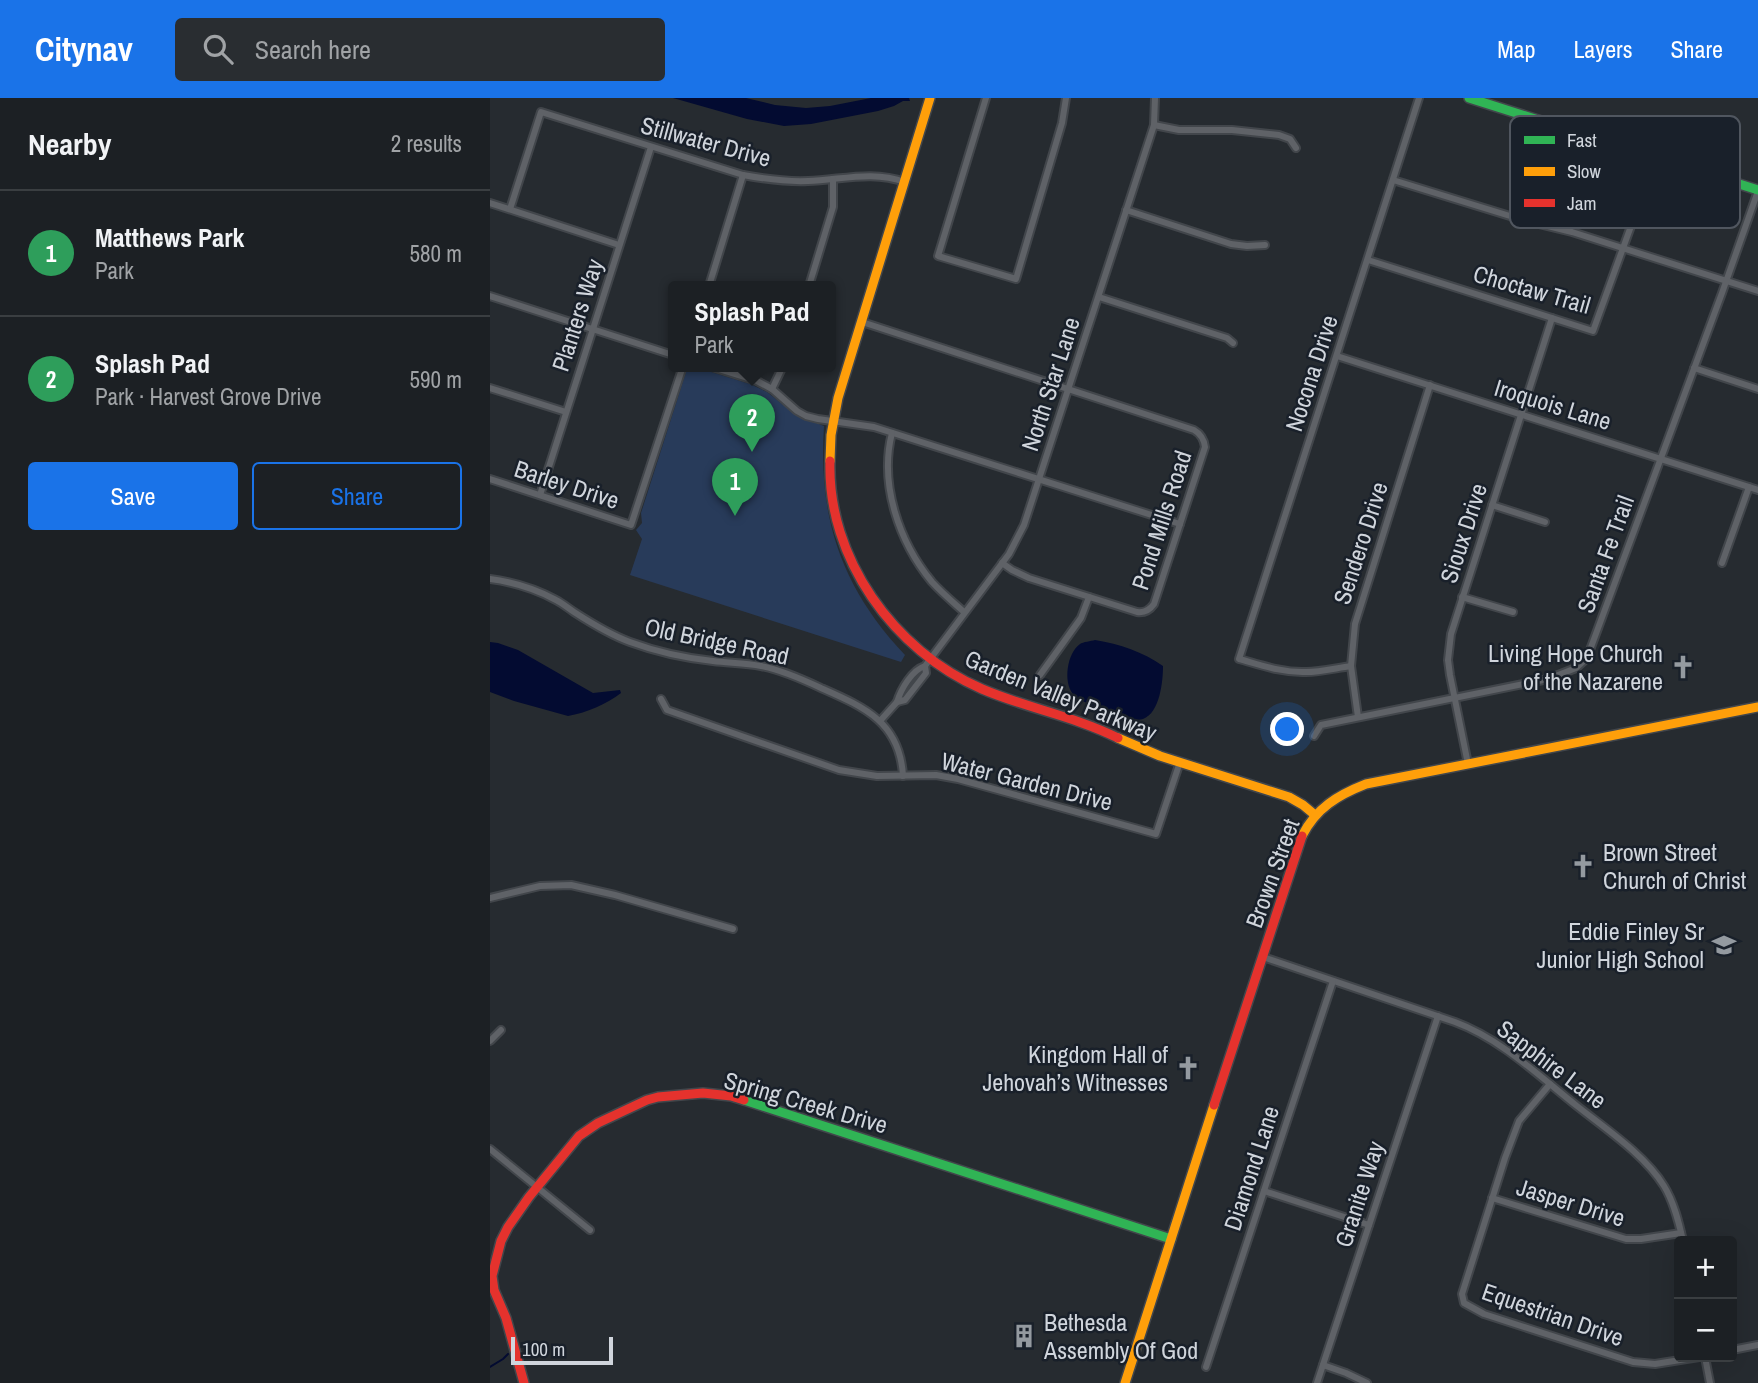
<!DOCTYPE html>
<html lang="en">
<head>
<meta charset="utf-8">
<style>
  :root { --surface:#1c2024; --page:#292d31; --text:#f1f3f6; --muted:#a0a3a6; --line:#3a3e41; --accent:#1a73e8 }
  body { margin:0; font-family:"Archivo Narrow",sans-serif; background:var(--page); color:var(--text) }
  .controls { position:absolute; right:21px; bottom:21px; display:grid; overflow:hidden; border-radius:7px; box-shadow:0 7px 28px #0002 }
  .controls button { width:63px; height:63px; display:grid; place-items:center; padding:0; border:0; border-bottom:2px solid var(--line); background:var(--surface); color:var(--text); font:35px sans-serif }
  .scale { position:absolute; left:21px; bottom:18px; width:102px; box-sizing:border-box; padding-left:7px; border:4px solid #d0d5dc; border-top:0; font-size:19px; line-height:24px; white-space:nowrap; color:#d0d5dc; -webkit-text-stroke:5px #19202a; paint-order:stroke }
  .you { position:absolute; left:798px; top:632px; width:24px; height:24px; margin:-18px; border:5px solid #fff; border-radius:50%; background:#1a73e8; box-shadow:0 0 0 10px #1a73e833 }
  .badge { display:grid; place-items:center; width:46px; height:46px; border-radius:50%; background:var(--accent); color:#fff; font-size:23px; font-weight:700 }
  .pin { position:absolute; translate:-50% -58px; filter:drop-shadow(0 2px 4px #0008) }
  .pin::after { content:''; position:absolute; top:37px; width:24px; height:21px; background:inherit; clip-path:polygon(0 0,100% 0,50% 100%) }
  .popup { position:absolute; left:178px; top:183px; width:168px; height:91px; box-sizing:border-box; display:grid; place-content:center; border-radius:7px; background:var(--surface); filter:drop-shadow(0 2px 5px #0005); font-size:23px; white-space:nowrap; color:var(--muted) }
  .popup b { font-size:26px; color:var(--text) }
  .popup::after { content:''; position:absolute; left:50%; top:100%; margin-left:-14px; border:14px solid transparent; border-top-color:var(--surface) }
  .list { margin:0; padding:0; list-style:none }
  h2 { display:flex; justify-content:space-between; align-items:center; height:91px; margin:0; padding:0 28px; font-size:30px }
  h2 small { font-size:23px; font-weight:400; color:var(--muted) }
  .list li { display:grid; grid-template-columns:46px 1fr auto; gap:21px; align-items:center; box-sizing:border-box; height:126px; padding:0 28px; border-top:2px solid var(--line) }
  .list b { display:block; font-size:26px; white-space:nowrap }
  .list p { margin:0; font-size:23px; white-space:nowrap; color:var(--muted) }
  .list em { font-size:23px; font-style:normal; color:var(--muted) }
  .actions { display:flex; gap:14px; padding:21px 28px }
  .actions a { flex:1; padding:16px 0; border:2px solid var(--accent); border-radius:7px; text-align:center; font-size:24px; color:var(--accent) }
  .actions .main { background:var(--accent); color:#fff }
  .icon { flex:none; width:38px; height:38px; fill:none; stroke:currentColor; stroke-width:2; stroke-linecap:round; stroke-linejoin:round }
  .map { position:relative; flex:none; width:1268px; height:1285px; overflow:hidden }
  header { display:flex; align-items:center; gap:42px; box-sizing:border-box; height:98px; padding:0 35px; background:var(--accent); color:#fff }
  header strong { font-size:33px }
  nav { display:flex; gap:38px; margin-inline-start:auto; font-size:24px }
  .search { width:490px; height:63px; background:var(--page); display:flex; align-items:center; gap:18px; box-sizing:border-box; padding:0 24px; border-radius:7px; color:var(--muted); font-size:26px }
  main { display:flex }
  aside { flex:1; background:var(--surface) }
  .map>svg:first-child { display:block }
  .green { fill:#283b5a }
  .water { fill:#030b31 }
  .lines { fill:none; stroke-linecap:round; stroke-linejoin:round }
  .stream { stroke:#030b31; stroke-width:2 }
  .street-casing { stroke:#42464b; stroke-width:10 }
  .fast-casing { stroke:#42464b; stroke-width:12 }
  .slow-casing { stroke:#42464b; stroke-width:12 }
  .jam-casing { stroke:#42464b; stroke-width:12 }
  .street { stroke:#5f6267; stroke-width:6 }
  .fast { stroke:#30b455; stroke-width:9 }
  .slow { stroke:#ff9f0a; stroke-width:9 }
  .jam { stroke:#e5322d; stroke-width:9 }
  .labels { text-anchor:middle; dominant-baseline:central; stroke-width:5; stroke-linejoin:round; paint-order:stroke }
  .street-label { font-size:24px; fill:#d0d5dc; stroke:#19202a }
  .poi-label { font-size:24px; fill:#d0d5dc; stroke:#19202a; text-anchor:end }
  .key { fill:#19202a; stroke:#50565f; stroke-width:2 }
  .key-label { font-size:19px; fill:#d0d5dc }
</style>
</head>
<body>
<header>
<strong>Citynav</strong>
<div class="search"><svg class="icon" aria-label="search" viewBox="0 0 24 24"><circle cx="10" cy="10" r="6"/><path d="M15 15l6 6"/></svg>Search here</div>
<nav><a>Map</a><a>Layers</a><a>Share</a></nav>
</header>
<main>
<aside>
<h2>Nearby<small>2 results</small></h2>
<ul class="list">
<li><span class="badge" style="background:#2e9e5b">1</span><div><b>Matthews Park</b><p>Park</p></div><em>580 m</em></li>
<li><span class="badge" style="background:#2e9e5b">2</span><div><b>Splash Pad</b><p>Park · Harvest Grove Drive</p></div><em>590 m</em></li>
</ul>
<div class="actions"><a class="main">Save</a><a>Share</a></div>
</aside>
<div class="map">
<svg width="1268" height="1285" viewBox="0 0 1268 1285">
  <rect width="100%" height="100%" fill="#262b30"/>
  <path class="green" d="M202,268L260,286L277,294L306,317L334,328C328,420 351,489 415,557L411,564L140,477L152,441L146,432L152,425L151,415L197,271Z"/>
  <g class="water">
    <path d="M183,0H256L285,7L316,10L340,8L381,0H419L420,3H413L404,8L388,13L321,26L294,28L257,21Z"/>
    <path d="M605,542C630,546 653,554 673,568C673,583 670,615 653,621C643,624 627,616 617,612C607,609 590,604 583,596C573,584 577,555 590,546C593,544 601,543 605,542Z"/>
    <path d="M0,544L8,545L28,552L103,595L130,592L131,595C117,606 96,615 78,618L24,603L0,594Z"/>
  </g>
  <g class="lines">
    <path class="stream" d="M0,1269L13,1261L18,1256"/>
    <g class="street-casing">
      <g id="street">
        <path d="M496,0L448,158L526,181L572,25L576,0"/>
        <path d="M664,27L689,32H742L789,37L800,41L806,50"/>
        <path d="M903,82L1033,122L1082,134L1268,193"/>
        <path d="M0,105L129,147"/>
        <path d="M20,111L51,14L253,77C275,81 296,84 318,83C351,82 382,72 415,84"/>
        <path d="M636,112L741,146L757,148L775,147"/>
        <path d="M878,162L1103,233L1166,59"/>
        <path d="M219,188L253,77"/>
        <path d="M319,188L343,109V81"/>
        <path d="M0,198L183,257"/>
        <path d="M609,199L737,240L743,245"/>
        <path d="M372,224L704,332C711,336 714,341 715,349L664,506C659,513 654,515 647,514L539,480L522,472L512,465"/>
        <path d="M847,258L1268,392"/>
        <path d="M219,268L267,283L282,291L307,313L316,318L328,321L384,329L690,426"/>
        <path d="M1204,270L1268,291"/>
        <path d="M0,290L76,314"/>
        <path d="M282,291L293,268"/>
        <path d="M402,335C389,386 409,444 442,484C452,495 464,505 474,514"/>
        <path d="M0,381L141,427L193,268"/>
        <path d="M50,397L161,49"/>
        <path d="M1002,407L1055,424"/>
        <path d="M1232,465L1259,389"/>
        <path d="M0,481C23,484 46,491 66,502C72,505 78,510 84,514C101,525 121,537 140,544C167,554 195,560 223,563C239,565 255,565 271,568C292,572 312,581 331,590C374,609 410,624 413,678"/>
        <path d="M972,499L1023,514"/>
        <path d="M435,568L436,575L415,602L407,604C411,591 422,572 435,568L519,456L534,427L664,27L665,0"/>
        <path d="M861,568C846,570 831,574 816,574C793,575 771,567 749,561L929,0"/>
        <path d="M550,577L591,520L599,499"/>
        <path d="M171,601L177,612L349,672L387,678L446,677L468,681L666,736L690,664"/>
        <path d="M868,619L861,568L865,526L940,287"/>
        <path d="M390,623L407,604"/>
        <path d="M824,638L831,627L1058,581L1086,570L1097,560L1232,195L1268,93"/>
        <path d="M978,666L960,577L958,562L961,536L1062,220"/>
        <path d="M0,800L50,788L81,787L125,797L243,831"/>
        <path d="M773,859L965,924C1011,941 1049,978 1087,1008C1116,1031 1155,1057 1174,1088C1184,1104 1189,1125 1193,1143"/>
        <path d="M0,943L11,932"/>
        <path d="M1060,986L1029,1023L1015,1060L972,1196L974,1205L994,1216L1143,1264L1165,1266L1209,1259"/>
        <path d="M0,1051L100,1132"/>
        <path d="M774,1093L879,1127"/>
        <path d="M1002,1100L1136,1141H1151L1191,1135"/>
        <path d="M1242,1252L1268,1247"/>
        <path d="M1215,1259L1220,1285"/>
        <path d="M833,1267L856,1275L877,1285"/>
        <path d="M716,1269L843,883"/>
        <path d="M827,1285L948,918"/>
      </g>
    </g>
    <g class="fast-casing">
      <g id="fast">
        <path d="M979,0L1268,92"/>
        <path d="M254,1002L681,1141"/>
      </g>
    </g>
    <g class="slow-casing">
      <g id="slow">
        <path d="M340,363L341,337L348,300L440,0"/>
        <path d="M628,640L670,658L799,699L813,707L825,717"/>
        <path d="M812,738C826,710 848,697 876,686L1268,609"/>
        <path d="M635,1285L724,1007"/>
      </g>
    </g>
    <g class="jam-casing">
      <g id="jam">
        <path d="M340,363C337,460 404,553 492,591C536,610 584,618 628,640"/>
        <path d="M724,1007L812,738"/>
        <path d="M34,1285L16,1220L4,1192L2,1178L11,1143L18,1129L39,1099L89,1038L108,1025L157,1002L168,999L213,995L241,998L254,1002"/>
      </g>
    </g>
    <use href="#street" class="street"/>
    <use href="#fast" class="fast"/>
    <use href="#slow" class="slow"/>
    <use href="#jam" class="jam"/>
  </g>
  <defs>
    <g id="church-bare" transform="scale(1.89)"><path d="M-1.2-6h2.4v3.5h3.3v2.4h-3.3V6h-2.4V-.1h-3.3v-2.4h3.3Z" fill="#949aa0" stroke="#19202a" stroke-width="2.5" paint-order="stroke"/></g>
    <g id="school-bare" transform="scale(1.89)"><path d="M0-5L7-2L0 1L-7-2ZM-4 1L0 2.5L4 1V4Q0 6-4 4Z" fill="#949aa0" stroke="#19202a" stroke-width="2.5" paint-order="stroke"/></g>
    <g id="building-bare" transform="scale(1.89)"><path d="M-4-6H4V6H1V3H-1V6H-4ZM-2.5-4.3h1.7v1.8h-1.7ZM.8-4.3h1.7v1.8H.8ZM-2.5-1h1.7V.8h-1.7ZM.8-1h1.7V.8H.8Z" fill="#949aa0" stroke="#19202a" stroke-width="2.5" paint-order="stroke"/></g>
  </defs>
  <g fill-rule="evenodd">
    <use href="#church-bare" x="1193" y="569"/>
    <use href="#church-bare" x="1093" y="768"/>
    <use href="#school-bare" x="1234" y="847"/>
    <use href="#church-bare" x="698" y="970"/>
    <use href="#building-bare" x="534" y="1238"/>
  </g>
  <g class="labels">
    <g class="street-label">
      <text transform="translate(216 43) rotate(15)">Stillwater Drive</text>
      <text transform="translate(1042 191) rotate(16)">Choctaw Trail</text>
      <text transform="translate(87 217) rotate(-72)">Planters Way</text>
      <text transform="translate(821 275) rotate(-72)">Nocona Drive</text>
      <text transform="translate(560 286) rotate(-72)">North Star Lane</text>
      <text transform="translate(1063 306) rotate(17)">Iroquois Lane</text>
      <text transform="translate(77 386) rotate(18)">Barley Drive</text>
      <text transform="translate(671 422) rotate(-72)">Pond Mills Road</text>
      <text transform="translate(973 435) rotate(-72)">Sioux Drive</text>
      <text transform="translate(870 445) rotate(-72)">Sendero Drive</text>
      <text transform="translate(1115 456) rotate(-70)">Santa Fe Trail</text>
      <text transform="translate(227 543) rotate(12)">Old Bridge Road</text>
      <text transform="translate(571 597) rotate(22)">Garden Valley Parkway</text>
      <text transform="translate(537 683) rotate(14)">Water Garden Drive</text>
      <text transform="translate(782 775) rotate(-70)">Brown Street</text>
      <text transform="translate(1062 966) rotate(37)">Sapphire Lane</text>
      <text transform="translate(316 1004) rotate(16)">Spring Creek Drive</text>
      <text transform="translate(761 1070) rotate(-72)">Diamond Lane</text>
      <text transform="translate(869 1096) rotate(-72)">Granite Way</text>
      <text transform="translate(1081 1104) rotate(17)">Jasper Drive</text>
      <text transform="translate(1063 1216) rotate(19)">Equestrian Drive</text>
    </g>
    <g class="poi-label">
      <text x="1173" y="555">Living Hope Church<tspan x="1173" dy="28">of the Nazarene</tspan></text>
      <text x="1113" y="754" text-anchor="start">Brown Street<tspan x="1113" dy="28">Church of Christ</tspan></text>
      <text x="1214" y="833">Eddie Finley Sr<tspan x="1214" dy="28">Junior High School</tspan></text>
      <text x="678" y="956">Kingdom Hall of<tspan x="678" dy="28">Jehovah’s Witnesses</tspan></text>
      <text x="554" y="1224" text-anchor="start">Bethesda<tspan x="554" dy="28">Assembly Of God</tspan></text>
    </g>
  </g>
  <rect x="1020" y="18" width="230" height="112" rx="10" class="key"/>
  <rect x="1034" y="38" width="31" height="8" fill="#30b455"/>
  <rect x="1034" y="69" width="31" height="9" fill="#ff9f0a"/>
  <rect x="1034" y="101" width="31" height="8" fill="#e5322d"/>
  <g class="key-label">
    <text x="1077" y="49">Fast</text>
    <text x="1077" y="80">Slow</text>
    <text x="1077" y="112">Jam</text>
  </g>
</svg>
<div class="controls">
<button>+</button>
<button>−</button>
</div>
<div class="scale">100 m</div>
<div class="you"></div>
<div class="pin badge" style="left:245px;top:418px;background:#2e9e5b">1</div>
<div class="pin badge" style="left:262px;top:354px;background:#2e9e5b">2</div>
<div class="popup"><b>Splash Pad</b>Park</div>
</div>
</main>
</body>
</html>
